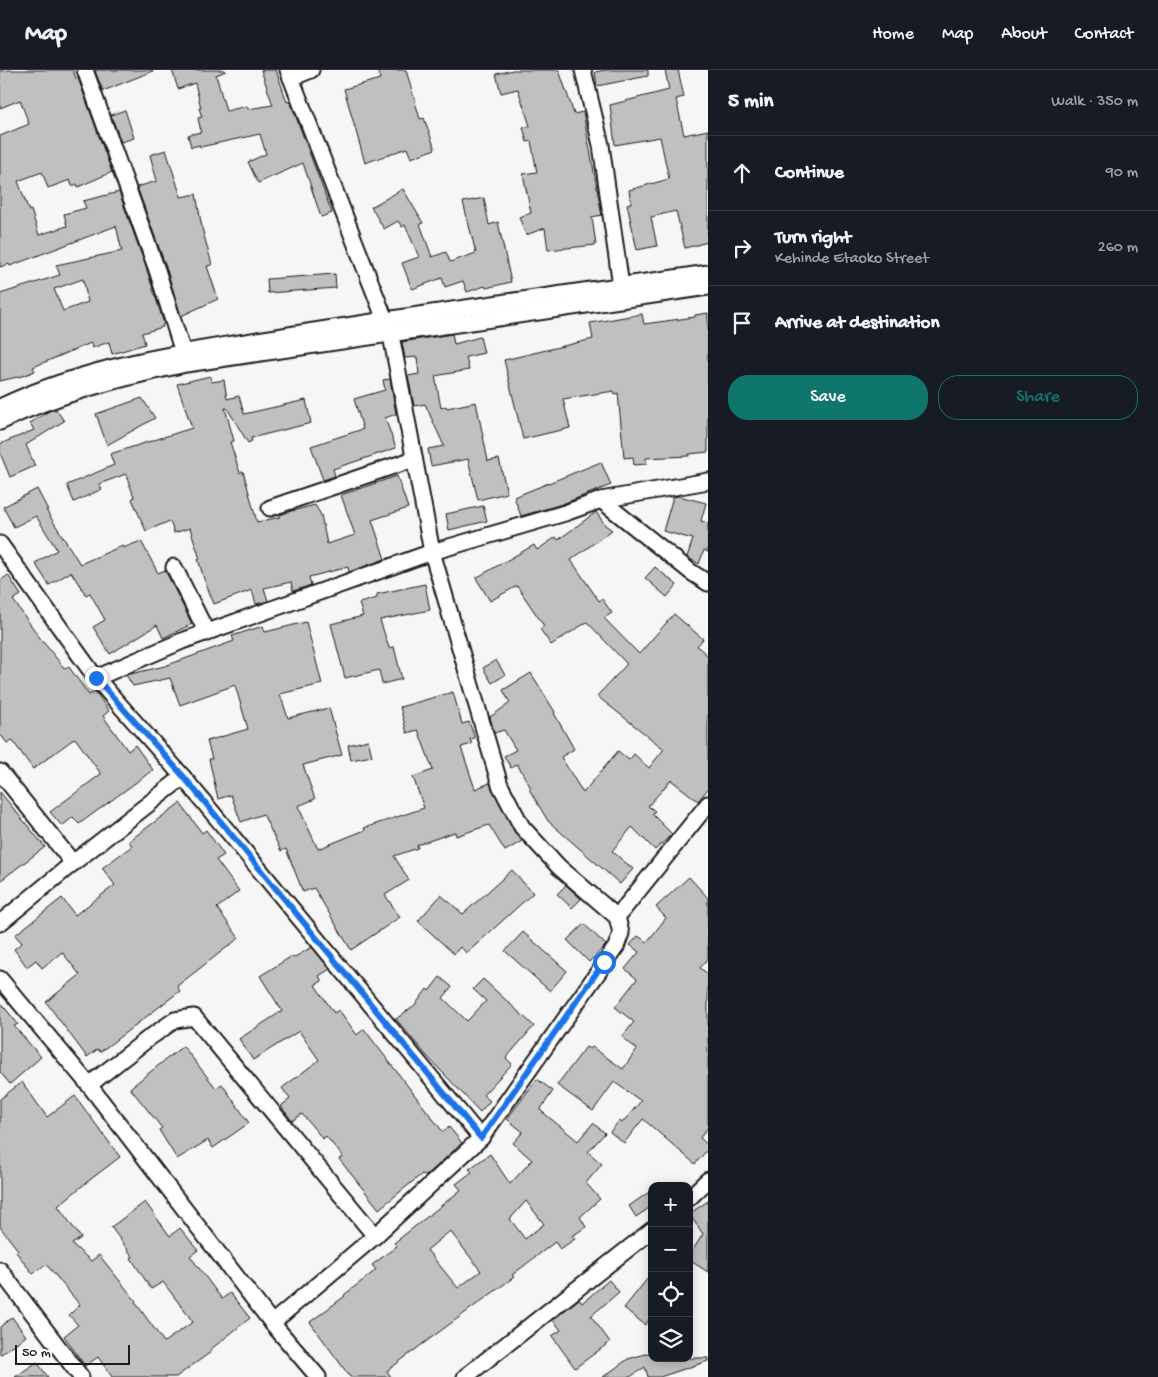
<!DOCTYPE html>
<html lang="en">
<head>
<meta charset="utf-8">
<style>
  :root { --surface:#171b24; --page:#20242c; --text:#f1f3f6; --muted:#9ea1a6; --line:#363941; --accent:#0f766e }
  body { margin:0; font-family:"Gochi Hand",sans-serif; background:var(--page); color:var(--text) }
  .controls { position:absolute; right:15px; bottom:15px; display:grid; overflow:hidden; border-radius:10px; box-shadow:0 2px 12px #0003 }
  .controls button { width:45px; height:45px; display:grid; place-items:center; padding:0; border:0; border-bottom:1px solid var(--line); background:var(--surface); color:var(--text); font:25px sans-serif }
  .scale { position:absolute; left:15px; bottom:12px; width:115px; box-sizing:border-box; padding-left:5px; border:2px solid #1c1c1c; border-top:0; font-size:14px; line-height:18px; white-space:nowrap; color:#1c1c1c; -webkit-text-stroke:4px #fff; paint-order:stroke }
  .stop { position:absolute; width:15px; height:15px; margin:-11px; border:4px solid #1a73e8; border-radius:50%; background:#fff }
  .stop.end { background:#1a73e8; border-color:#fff; box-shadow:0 1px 5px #0008 }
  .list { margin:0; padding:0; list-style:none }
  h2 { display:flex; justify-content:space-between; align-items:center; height:65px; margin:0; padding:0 20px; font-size:21px }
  h2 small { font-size:16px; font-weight:400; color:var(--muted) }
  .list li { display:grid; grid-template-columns:32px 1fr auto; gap:15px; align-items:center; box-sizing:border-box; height:75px; padding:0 20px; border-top:1px solid var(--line) }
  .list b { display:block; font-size:19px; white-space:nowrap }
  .list p { margin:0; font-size:16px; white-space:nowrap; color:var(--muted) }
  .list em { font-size:16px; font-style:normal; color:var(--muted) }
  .actions { display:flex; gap:10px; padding:15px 20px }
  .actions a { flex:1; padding:11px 0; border:1px solid var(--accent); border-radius:20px; text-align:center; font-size:18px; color:var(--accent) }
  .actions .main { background:var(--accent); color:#fff }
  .icon { flex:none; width:28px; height:28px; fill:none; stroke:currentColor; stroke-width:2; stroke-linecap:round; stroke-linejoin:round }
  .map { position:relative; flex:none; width:708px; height:1307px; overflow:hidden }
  header { display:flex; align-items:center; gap:30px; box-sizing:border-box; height:70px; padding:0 25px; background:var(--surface); border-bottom:1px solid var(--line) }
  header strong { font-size:24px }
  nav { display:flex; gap:28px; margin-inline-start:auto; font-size:18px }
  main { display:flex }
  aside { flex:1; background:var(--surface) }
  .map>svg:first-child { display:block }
  .building { fill:#c0c0c0; stroke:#1c1c1c; fill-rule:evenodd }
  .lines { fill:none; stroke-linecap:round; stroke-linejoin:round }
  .minor-casing { stroke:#1c1c1c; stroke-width:19 }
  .minor { stroke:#fff; stroke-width:15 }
  .route { stroke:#1a73e8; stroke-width:6 }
</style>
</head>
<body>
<header>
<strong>Map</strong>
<nav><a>Home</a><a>Map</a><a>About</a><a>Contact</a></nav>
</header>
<main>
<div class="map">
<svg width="708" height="1307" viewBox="0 0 708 1307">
  <rect width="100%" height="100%" fill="#f6f6f6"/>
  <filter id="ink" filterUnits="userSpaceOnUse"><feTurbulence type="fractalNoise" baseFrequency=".02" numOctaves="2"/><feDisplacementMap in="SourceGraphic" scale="10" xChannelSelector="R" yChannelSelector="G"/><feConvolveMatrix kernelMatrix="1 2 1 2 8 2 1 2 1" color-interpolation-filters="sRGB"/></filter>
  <g filter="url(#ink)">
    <g class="building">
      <path d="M9,0H73L76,9L78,8L112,102L78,117L77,114L72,116L70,110L48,118L42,102L18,111L29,141L31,140L39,165L67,156L64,144L86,138L83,131L119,122L148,203L164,254L162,255L163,257L142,263L145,274L112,284L109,272L92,278L91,273L33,297L35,301L22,306L0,311V224L60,205L56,195L122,181L116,156L10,196L9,194L0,197V66L29,54L20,30L0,38V1ZM83,209L88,232L63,241L54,219Z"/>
      <path d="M98,0H152L153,1L103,21L95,1Z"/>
      <path d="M172,0H225L226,1L216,5L226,41L247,36L248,39L273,35L261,0H276L287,32L290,31L332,143L321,147L303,93L258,113L248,92L266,84L260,64L200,77V75L191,77L188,65L201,62L198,48L202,47L199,38H201L195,13L178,19Z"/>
      <path d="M378,0H406L420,49L424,48L435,79L411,88L407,78L365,93L344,19L380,9Z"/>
      <path d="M513,0H559L574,44L583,42L602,145L592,147L596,175L548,180L545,158L526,165L519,147L531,143L523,104L537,102L531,71L527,72L523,57L530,56L518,19L501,23L496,4Z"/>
      <path d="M606,0H648V6L597,16L595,2Z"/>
      <path d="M665,0H678L684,27L676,29L684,65L708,60V172L685,178L676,141L651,147L657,176L637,180L627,134L631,133L629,120L669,109L660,67L615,75L610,35L669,20Z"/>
      <path d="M125,40L134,68L121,72L111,45Z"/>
      <path d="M166,80L181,127L196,124L202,158L212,195L207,196L218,229L181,246L166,197L137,117L157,111L150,85Z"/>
      <path d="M403,119L423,153L420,154L432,187L446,182L450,192L476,183L463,132L484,128L489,155L498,152L511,212L486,218L485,216L467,222L463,211L445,217L442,208L412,219L402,193L419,187L405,155L402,157L398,151L384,159L371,137Z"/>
      <path d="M335,204L336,218L268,223L267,209Z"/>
      <path d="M708,243V382L689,384V386L646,388V394L634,395L633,387L624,388L618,323L615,324L614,321L563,329L570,358L523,369L504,290L593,269L590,253L642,244L644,254L695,247V245Z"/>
      <path d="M452,264L454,274L480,267L484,283L466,287L469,300L435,306L441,338L446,336L447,338L476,332L488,391L499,389L507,423L478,430L468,389L431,396L428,379L444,376L425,334L414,336L408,306L419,304L417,287L405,288L402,272Z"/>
      <path d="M210,306L212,312L224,310L227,329L239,326L244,344L306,330L311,353L251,368L252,371L248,373L227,338H225L234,371L230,372L240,403L243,401L257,452L280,447V445L288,442L315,435L321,445L327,474L355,465L341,425L397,406L408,438L372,450L385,489L349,502L348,497L309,507L311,515L293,521L291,512L264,518L268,531L256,534L252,520L214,534L204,509L198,489H200L190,458L174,463L170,451L146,461L132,429L134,427L126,404L99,414L102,419L74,432L67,415L114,395L110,384L192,358L177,314Z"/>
      <path d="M390,309L396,344L385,348L396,378L333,399L335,406L323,410L311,376L363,359L354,329L385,320L383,310Z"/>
      <path d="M142,328L155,348L107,375L96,344Z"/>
      <path d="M56,339L64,351L26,375L35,396L10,407L0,383V374L34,360L30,353L49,341Z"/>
      <path d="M601,392L611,415L562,434L521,446L514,427Z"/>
      <path d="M37,419L48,440H46L80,494L122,476L123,478L141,471L158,503L165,500L192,554L163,568L157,555L110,584L93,557L105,550L90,523L86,525L71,502L49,515L35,493L57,480L36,446L14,457L3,437Z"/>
      <path d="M679,426L706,433L701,451L708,453V482L704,480L699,494L687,487L693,469L663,461L673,427Z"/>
      <path d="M483,436L487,451L449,460L446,444Z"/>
      <path d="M596,442L605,455L612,460L571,490L599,531L602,529L612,543L604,548L639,584L674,544L703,569L697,576L708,586V719L698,731L671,710L648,736L655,741L652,744L672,764L655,780L632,757L612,781L633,799L620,814L548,751L529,719L531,718L517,694L511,698L504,686L516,680L504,660L494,663L490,647L510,633L503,620L531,603L555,642L554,643L574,679L561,687L583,723L618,681L629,690L634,684L649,698L664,679L597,626L627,594L587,552L551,575L540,559L544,556L517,516L490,531L476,508L534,475L537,480L556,467L558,470Z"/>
      <path d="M655,497L677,515L667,527L645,508Z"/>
      <path d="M8,505L21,525L13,530L40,568L65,599L69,597L89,625L95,621L109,641L103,646L128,681L135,675L153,700L79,754L73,747L62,756L50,742L101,704L75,668L33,699L12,670L7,673L0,664V511Z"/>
      <path d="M425,514L430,540L380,550L389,578L394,577L402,609L382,614L379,600L345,608L331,554L363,546L359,533L377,528V524Z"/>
      <path d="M306,552L322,614L280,624L288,648L329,638L342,685L303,695L315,729L298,736L318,779L365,760L364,758L424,738L413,707L433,700L418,660L407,663L400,637L453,622L462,654L469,652L475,668L470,669L472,674L461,677L475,719L490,713L514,761L522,771L505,781L489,755L456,766L455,762L417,775L418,778L394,786L409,810L385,825L400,847L351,880L314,818L303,822L286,779L281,781L263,744L241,752L231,725L218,729L209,689H212L207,671L248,659L235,615L180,635L170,608L133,616L126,605L165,596L234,571L232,566L263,556L265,562Z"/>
      <path d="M496,590L505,605L492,613L483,598Z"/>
      <path d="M368,670L372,686L351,690L348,675Z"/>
      <path d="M0,722L45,777L0,811Z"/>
      <path d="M180,733L202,763L206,760L224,785L216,790L239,821L217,838L239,868L177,916L180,921L100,982L98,979L87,987L46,932L80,905L62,882L42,898L36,890L27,897L14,879L22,873L15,865L62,828L75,845L115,815L102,798L132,776L129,771Z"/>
      <path d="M512,800L533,823L467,883L460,877L454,884L418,851L441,825L463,844Z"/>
      <path d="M689,807L708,828V889L700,898L708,904V1057L700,1068L708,1075V1079L695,1094L643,1049L624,1073L610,1062L619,1051L622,1053L641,1031L614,1012L593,1041L557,1015L586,977L590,979L592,977L623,999L637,979L622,967L634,952L615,937L637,909L625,899L639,882L630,875L638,866L647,872L666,848L656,837Z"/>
      <path d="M566,815L581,829L572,838L557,824Z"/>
      <path d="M584,854L606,875L589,892L567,870Z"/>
      <path d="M523,862L567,901L550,921L505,881Z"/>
      <path d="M312,877L330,899L319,906L322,911L315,915L334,943L339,940L357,965L364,959L443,1062L449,1057L462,1073L426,1106L422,1104L379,1139L339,1089L343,1087L326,1066L323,1069L302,1044L292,1051L281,1036L290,1029L282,1018L319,990L299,961L253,990L239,969L282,941L260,906L292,886L293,888Z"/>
      <path d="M440,907L452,917L443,928L467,951L486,931L473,919L483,909L534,956L506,988L512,994L483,1025L490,1031L480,1042L426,985L396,949L415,935L427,919L429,921Z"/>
      <path d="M0,932L18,954L14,956L41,987L10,1014L0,1002Z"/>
      <path d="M183,976L216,1018L222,1014L249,1053L213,1078L208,1070L177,1089L159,1060L162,1058L130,1018Z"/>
      <path d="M537,1009L553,1021L540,1040L578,1071L593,1053L605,1063L588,1082L602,1094L586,1113L600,1129L580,1147L586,1157L572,1166L575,1169L560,1179L555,1172L512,1205L514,1207L424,1273L387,1301L391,1307H350L310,1252L345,1226L344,1225L376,1200L372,1195L397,1176L394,1173L461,1120L456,1114L472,1102L469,1099L490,1084L510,1114L532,1090L513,1073L523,1062L507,1049ZM526,1131L544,1154L525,1169L510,1149ZM450,1161L481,1201L458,1218L427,1180Z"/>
      <path d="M22,1012L47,1047L75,1026L120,1087L87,1112L58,1136L81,1168L72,1174L91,1191L99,1185L136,1231L135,1232L164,1272L193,1252L163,1212L151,1219L131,1188L133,1187L111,1157L145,1132L170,1166L180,1158L198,1180L190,1186L222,1229L230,1223L250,1248L210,1280L211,1282L176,1307H112L98,1287L85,1296L64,1266L78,1255L69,1245L80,1235L46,1194L33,1204L16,1182L18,1180L0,1157V1029Z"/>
      <path d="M652,1120V1136L636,1147L629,1136Z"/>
      <path d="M708,1131V1202L689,1190V1186L703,1164L689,1144Z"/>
      <path d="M652,1203V1246L645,1255L624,1238Z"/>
      <path d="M609,1210L619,1222L591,1246L610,1272L575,1298L552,1266L561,1260L553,1250L579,1229L582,1233Z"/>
      <path d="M12,1247L26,1266L0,1285V1257Z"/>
      <path d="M652,1282V1288H708V1291L660,1307H648L645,1297L630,1307H603L628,1289Z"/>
      <path d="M37,1292L48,1307H15Z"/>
    </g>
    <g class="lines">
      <g class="minor-casing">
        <g id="minor">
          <path d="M85,0L157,200L186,292"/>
          <path d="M583,0L601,75L621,216V225"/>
          <path d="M291,8L311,0"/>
          <path d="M0,337C96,291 204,279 308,262C441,241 575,222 708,203"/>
          <path d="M0,352C59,323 122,308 186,294L708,217"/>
          <path d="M601,430L691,502L708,513"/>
          <path d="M270,438L414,389"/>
          <path d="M0,474L96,608L183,707L481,1068"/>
          <path d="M174,497L207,563"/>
          <path d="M96,608L182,571L432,482L565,443L601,430L708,411"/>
          <path d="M0,702L73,793"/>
          <path d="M617,847L708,734"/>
          <path d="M0,853L73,793L183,707"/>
          <path d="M0,909L89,1015L272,1253L318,1307"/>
          <path d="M89,1015L149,968L175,950L194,947L375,1166"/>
          <path d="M689,1128L708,1110"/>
          <path d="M0,1200L81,1307"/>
          <path d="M272,1253L375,1166L481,1068L616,877L621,863L617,847L559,797L522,757L500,715L432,482L391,265L288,0"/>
          <path d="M465,1307L652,1160"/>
        </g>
      </g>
      <use href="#minor" class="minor"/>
    </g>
  </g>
  <g class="lines" filter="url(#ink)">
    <path class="route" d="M96,608L184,707L481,1068L604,892"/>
  </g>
</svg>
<div class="controls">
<button>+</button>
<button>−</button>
<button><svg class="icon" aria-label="locate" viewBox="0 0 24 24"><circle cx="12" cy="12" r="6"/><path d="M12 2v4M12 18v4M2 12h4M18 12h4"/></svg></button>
<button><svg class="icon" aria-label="layers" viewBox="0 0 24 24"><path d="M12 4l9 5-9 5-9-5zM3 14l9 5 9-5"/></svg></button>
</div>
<div class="scale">50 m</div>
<div class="stop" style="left:604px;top:892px"></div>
<div class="stop end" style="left:96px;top:608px"></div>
</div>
<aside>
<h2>5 min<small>Walk · 350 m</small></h2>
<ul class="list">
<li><svg class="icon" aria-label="ahead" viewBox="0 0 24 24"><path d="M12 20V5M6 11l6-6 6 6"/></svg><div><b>Continue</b></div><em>90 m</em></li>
<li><svg class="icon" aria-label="right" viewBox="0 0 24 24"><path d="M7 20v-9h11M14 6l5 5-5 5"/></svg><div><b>Turn right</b><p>Kehinde Etaoko Street</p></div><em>260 m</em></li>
<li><svg class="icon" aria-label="arrive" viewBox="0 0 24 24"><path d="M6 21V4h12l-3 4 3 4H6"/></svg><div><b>Arrive at destination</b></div></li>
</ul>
<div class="actions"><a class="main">Save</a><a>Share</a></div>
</aside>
</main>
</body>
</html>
